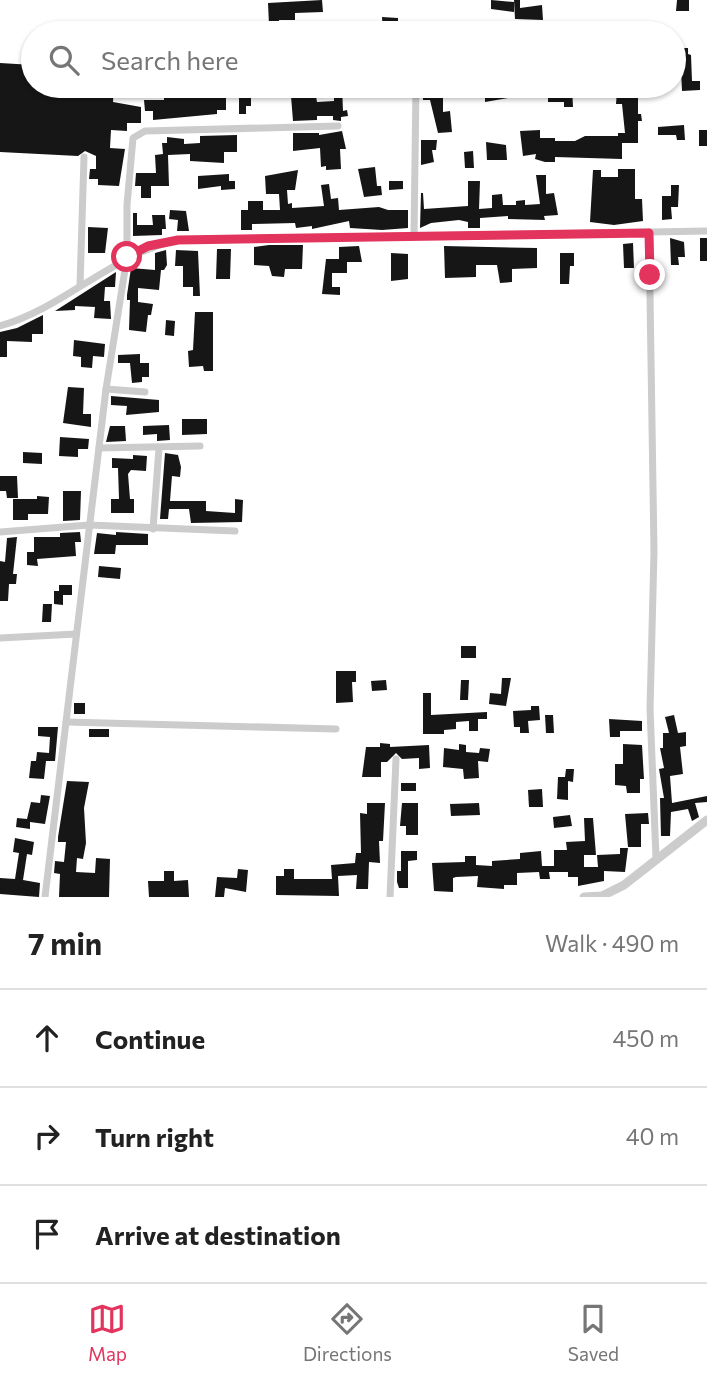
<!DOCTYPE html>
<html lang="en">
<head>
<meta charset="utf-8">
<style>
  :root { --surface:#fff; --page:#f2f2f2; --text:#222; --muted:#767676; --line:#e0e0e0; --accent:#e3345d }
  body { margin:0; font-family:Commissioner,sans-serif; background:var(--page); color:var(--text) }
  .stop { position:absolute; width:21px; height:21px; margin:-16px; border:5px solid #e3345d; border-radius:50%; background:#fff }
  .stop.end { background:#e3345d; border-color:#fff; box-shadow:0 2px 7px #0008 }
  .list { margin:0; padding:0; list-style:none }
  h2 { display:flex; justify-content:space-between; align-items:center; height:91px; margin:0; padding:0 28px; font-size:30px }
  h2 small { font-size:23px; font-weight:400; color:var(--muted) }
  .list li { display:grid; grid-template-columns:46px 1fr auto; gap:21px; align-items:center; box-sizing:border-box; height:98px; padding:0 28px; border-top:2px solid var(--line) }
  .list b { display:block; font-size:26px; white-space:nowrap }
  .list em { font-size:23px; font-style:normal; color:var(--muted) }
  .icon { flex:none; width:38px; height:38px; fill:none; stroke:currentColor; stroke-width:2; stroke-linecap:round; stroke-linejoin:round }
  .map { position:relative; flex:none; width:707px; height:897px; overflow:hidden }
  .search { position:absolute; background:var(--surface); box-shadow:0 2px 5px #0004; left:21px; right:21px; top:21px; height:77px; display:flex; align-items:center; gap:18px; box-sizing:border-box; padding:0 24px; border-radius:38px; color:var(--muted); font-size:26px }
  .sheet { height:385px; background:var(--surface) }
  nav { display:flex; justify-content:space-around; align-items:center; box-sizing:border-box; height:98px; border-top:2px solid var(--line); background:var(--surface); font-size:19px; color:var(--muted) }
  nav a { display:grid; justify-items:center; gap:4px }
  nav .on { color:var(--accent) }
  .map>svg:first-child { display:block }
  .building { fill:#161616 }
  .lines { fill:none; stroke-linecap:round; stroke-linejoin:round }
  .minor { stroke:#ccc; stroke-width:7 }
  .tertiary { stroke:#ccc; stroke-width:9 }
  .route { stroke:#e3345d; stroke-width:9 }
</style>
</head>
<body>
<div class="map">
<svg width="707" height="897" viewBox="0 0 707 897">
  <rect width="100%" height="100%" fill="#fff"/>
  <g class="building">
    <path d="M322,0L323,12L295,13V20H279V24L269,25L268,3Z"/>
    <path d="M491,0L514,2V12L491,9Z"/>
    <path d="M514,0H520V8L542,5L543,20L515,19Z"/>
    <path d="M677,0H689V11H676Z"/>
    <path d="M382,17L398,18V29L383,33Z"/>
    <path d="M680,48H688V54L691,55L692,81H700V90L682,91Z"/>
    <path d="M0,63L33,65V86H114L113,102L141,107V123H127V131L111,130L110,148L125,149L119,186L98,185V179H89L90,169H96V156L85,151L78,156L0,152Z"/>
    <path d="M334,86H342L343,111L347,110L348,116L341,117V121L333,120V116H317V120L293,121L291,96H316L317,102L334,101Z"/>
    <path d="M497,86H507L508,98L485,102V89Z"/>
    <path d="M553,86H572L573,107H564V102H548V95H553Z"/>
    <path d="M623,86H638V114H641L642,121H638V143H622V159L555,157V162H545L535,159L536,154L523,156L520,131L540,130V138H555V141H575L585,136H618V133H625L622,104H616L617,91H623Z"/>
    <path d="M164,91H173V98H190L189,92L218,93V96L226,97V110H217V114L153,120V111H145L144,100H164Z"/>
    <path d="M423,92H443V112L450,111L452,132L438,133L430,100H423Z"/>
    <path d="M239,97L251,98V106H246V114H239Z"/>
    <path d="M684,125L685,140H677L676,135H658V127Z"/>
    <rect x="699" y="130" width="8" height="16"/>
    <path d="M342,131L346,149H340L341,169L326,170V166L321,167L320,148L293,151V133H319V135Z"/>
    <path d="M237,135V152H224V163L190,161V154L168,155L169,186H151V198H141V186H135L136,173H156L155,155L163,154L162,143H167V137L184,139V144L200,143V136Z"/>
    <path d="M421,140H437L436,150H432L434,162L421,165Z"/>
    <path d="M486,142L506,145L507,160H487Z"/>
    <path d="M473,151L474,168H465L464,152Z"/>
    <path d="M375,167L377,186H381L382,195L364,197L358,169Z"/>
    <path d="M618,169H635V199H642L643,221L614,225L590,222L593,170H601V177H618Z"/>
    <path d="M298,170L295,190H287L288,204L292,203V208L324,206L321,185L329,184L331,199L338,198L339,210L379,207L388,210H408V228L382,230L350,228L349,221L312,229V226L296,228L295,223L252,224V230H241V210H248V201H263V210H280L279,194H266L265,176Z"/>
    <path d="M229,174V181H235V189L221,190V186L198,189V176Z"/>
    <path d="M536,175H546V194L554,193L558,215L544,216L545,220L508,219V216L480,218V228H468V222L459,220L431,223L420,228L421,193H423L424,209L468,206V181H480L479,209L492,208V195L502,194L503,205H516V201L525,200V205L540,204Z"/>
    <path d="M389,181H403V189L389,190Z"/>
    <path d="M671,185H679L678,207H671L672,219L662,220V196H671Z"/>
    <path d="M170,210L186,211L189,231H177L178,220L169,219Z"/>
    <path d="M133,213H137V225H153L152,215H165L166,229H162V235L133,236Z"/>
    <path d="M88,227L108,228L105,253H88Z"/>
    <path d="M670,238L684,242L685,257H678L679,265H671Z"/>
    <rect x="700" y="238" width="7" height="23"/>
    <path d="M633,243L634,268H624L623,244Z"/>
    <path d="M269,245H303L302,269H285L284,277L272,276L269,266L254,265V247Z"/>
    <path d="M359,246L362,262H347V273H332V287H340V295L322,294L326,259H339V247Z"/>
    <path d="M444,246L537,248V268L512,269V282L500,283L497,265H476V277L445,278Z"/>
    <path d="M217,249H231L230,279H216Z"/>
    <path d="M166,250L167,265L164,270H161L159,290L138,288V302L153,304L151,315H148L146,332L129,330L130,300H127V295L131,268L155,270V253Z"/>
    <path d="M176,250L198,251L200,296H193V287H183V266H175Z"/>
    <path d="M391,253L408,254V279L391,281Z"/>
    <path d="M560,253H574V266H570L569,284H560Z"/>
    <path d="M116,272L115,287H105L104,301H110L111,319L94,318L95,307L75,306V310L55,311Z"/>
    <path d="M195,312H213V371H204L203,366L189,367L188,351L193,350Z"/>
    <path d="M43,315V334H32V342L7,341V357H0V332L17,328Z"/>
    <path d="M166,320L175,321L174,336L165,335Z"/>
    <path d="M74,340L105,344L104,357L93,356L92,368L81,367V357L73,356Z"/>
    <path d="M140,354V363H149V377H142V382L132,383L130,363H118V355Z"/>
    <path d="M68,387L84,388L83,414H91V427L63,423Z"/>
    <path d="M111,396L159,400V412L126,415L127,406L111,405Z"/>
    <path d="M182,419H207V434L182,435Z"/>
    <path d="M169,425L170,440L157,441V434L143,435V426Z"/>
    <path d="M110,426H125L126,441L106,442Z"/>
    <path d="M60,437L89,439L88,449H78V457L59,456Z"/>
    <path d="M23,452L42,453V464L23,463Z"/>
    <path d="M165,453L178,455L181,467L180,477L172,476L170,501H206V511L235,513V499L243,500L242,522L191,523L189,509H169L168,519H160Z"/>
    <path d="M133,455L147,456L146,471L131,470L128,474L130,499H134V513H111V499H119L118,468H112V458L133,459Z"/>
    <path d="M0,476H17L18,498H7L6,491H0Z"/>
    <path d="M63,491H81L80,520L63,521Z"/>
    <path d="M37,496L49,497L48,514H28V520H13V499H37Z"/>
    <path d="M80,532L81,542H75L76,556L37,559L38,566L27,565V552H34V537H60V533Z"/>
    <path d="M116,532L148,534V545H116L115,554H94L97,533L116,535Z"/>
    <path d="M17,537L13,574H17L16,584H9L8,601H0V561L5,562L7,538Z"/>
    <path d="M99,566L121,568L120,579L98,577Z"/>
    <path d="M59,585H72V595H63V605L54,604V591H59Z"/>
    <path d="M43,604H52L51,622H42Z"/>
    <rect x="461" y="646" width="15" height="12"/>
    <path d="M336,671H356V682H352L353,702L336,703Z"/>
    <path d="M502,678H511L506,706L489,704L490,693L501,694Z"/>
    <path d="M386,680L387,690L372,691L371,681Z"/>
    <path d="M461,680H469L468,700H460Z"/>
    <path d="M423,693H431V715L487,712V719H478V731H469V721L456,722V729L444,730V734H423Z"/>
    <rect x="74" y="703" width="11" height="11"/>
    <path d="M531,706H539L540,720L528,721L529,733H520V727H514L513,711L531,710Z"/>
    <path d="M545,715H553L554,733H546Z"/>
    <path d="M674,715L678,733L686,732V746L680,747L683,774L670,776L672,803L707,796V802L695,803L699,817L692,821L688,809L671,812L670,836H661L660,798H664L659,769L664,768L660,748H663V733H669L665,717Z"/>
    <path d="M609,719L642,721V731H620V737H610Z"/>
    <path d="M38,727H58L55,761H46L44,779L29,778L31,761H36L37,752L49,753L50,737L38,736Z"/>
    <rect x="89" y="729" width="20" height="8"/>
    <path d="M380,743L390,744V747L429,745L430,768L419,769V758L402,759L396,753L387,762H381V777H362L366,747H380Z"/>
    <path d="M459,744L466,745V752L479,753L480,748L490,749L488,762L478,761L479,778L464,779L463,769L443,767L444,748L459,750Z"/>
    <path d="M623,744L642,745L644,779H640V793H627L626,786L615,785V764H623Z"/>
    <path d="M566,769H574L573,782L568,781V800L557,799L558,777H565Z"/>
    <path d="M67,781L89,782L84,808L86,843L83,859L77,858L76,872L95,873L96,858L110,859L109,897H59L60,874L54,873L55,861L64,862L66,842H58V837Z"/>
    <rect x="401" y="783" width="15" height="8"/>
    <path d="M542,789L543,807H529L528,790Z"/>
    <path d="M41,795L50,796L45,824L30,822V829L16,827L17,818L27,819L31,802L40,803Z"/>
    <path d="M367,803H385L383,841H379L380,863L369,862L368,889H356L357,875L338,876L339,896L276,895V876H284V869H294V879H332L331,865L355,863L356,853H361L360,813L367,814Z"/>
    <path d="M402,803H418V835H406V826H400Z"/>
    <path d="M479,803L480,815L451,816L450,804Z"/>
    <path d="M648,813L649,824H641V847H628L625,814Z"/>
    <path d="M570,815L572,826L554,828L553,817Z"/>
    <path d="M584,818H593L596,855H584V867H598L597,855L620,854V848H628L625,872L604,871V881L578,886V877H568V872H549L550,879H540L539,872L517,873V885H504V889L477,887L478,876L456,877L453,878V892L434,891L432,863L465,862V856H476V865L492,866V861L520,859V853L541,851L542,866H554V850H567L566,842L585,841Z"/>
    <path d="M15,838L34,842L32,855L27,854L23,880L40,883L39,897L0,894V878L15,879L19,853L13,852Z"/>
    <path d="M401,851H417V860L408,861V888H399L397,882V871H401Z"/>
    <path d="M238,869L248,870L246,892L225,888L224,897H215L217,877L237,878Z"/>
    <path d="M164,871H174V881L188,880L189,897H149L148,881H164Z"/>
  </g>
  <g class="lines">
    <g class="minor">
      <path d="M649,232L654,552L650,709L656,857"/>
      <path d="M414,235L416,86"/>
      <path d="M80,286L84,157"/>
      <path d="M0,326C64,308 112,254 178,240L707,231"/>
      <path d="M106,389L145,392"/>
      <path d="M99,448L200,446"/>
      <path d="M153,529L159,448"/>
      <path d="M0,532L89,525L235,531"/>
      <path d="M0,638L76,634"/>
      <path d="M66,722L336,729"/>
      <path d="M45,897L106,389L127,257V205L133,138L145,131L338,126"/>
      <path d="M390,897L396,759"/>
    </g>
    <path class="tertiary" d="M584,897L602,896L624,885L707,820"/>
  </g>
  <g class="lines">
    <path class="route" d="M127,257L148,246L178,240L649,233L650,275"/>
  </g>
</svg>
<div class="stop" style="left:127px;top:257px"></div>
<div class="stop end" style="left:650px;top:275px"></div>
<div class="search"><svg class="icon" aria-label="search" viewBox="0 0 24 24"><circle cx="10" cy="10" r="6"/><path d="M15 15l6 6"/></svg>Search here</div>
</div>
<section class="sheet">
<h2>7 min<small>Walk · 490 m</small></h2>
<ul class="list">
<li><svg class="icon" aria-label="ahead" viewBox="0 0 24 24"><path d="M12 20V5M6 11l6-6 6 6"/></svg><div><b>Continue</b></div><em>450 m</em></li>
<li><svg class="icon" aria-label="right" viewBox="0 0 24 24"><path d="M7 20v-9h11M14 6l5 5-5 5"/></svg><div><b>Turn right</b></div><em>40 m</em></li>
<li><svg class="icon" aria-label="arrive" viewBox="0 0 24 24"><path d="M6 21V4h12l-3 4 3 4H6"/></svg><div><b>Arrive at destination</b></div></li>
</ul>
</section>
<nav>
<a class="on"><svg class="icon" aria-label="map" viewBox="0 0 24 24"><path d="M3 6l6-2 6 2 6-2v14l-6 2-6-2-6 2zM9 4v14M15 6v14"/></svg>Map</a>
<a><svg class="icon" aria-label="directions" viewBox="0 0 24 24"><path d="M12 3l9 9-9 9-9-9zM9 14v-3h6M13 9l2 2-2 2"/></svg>Directions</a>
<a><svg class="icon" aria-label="saved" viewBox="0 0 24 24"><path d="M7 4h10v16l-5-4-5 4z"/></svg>Saved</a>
</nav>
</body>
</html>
